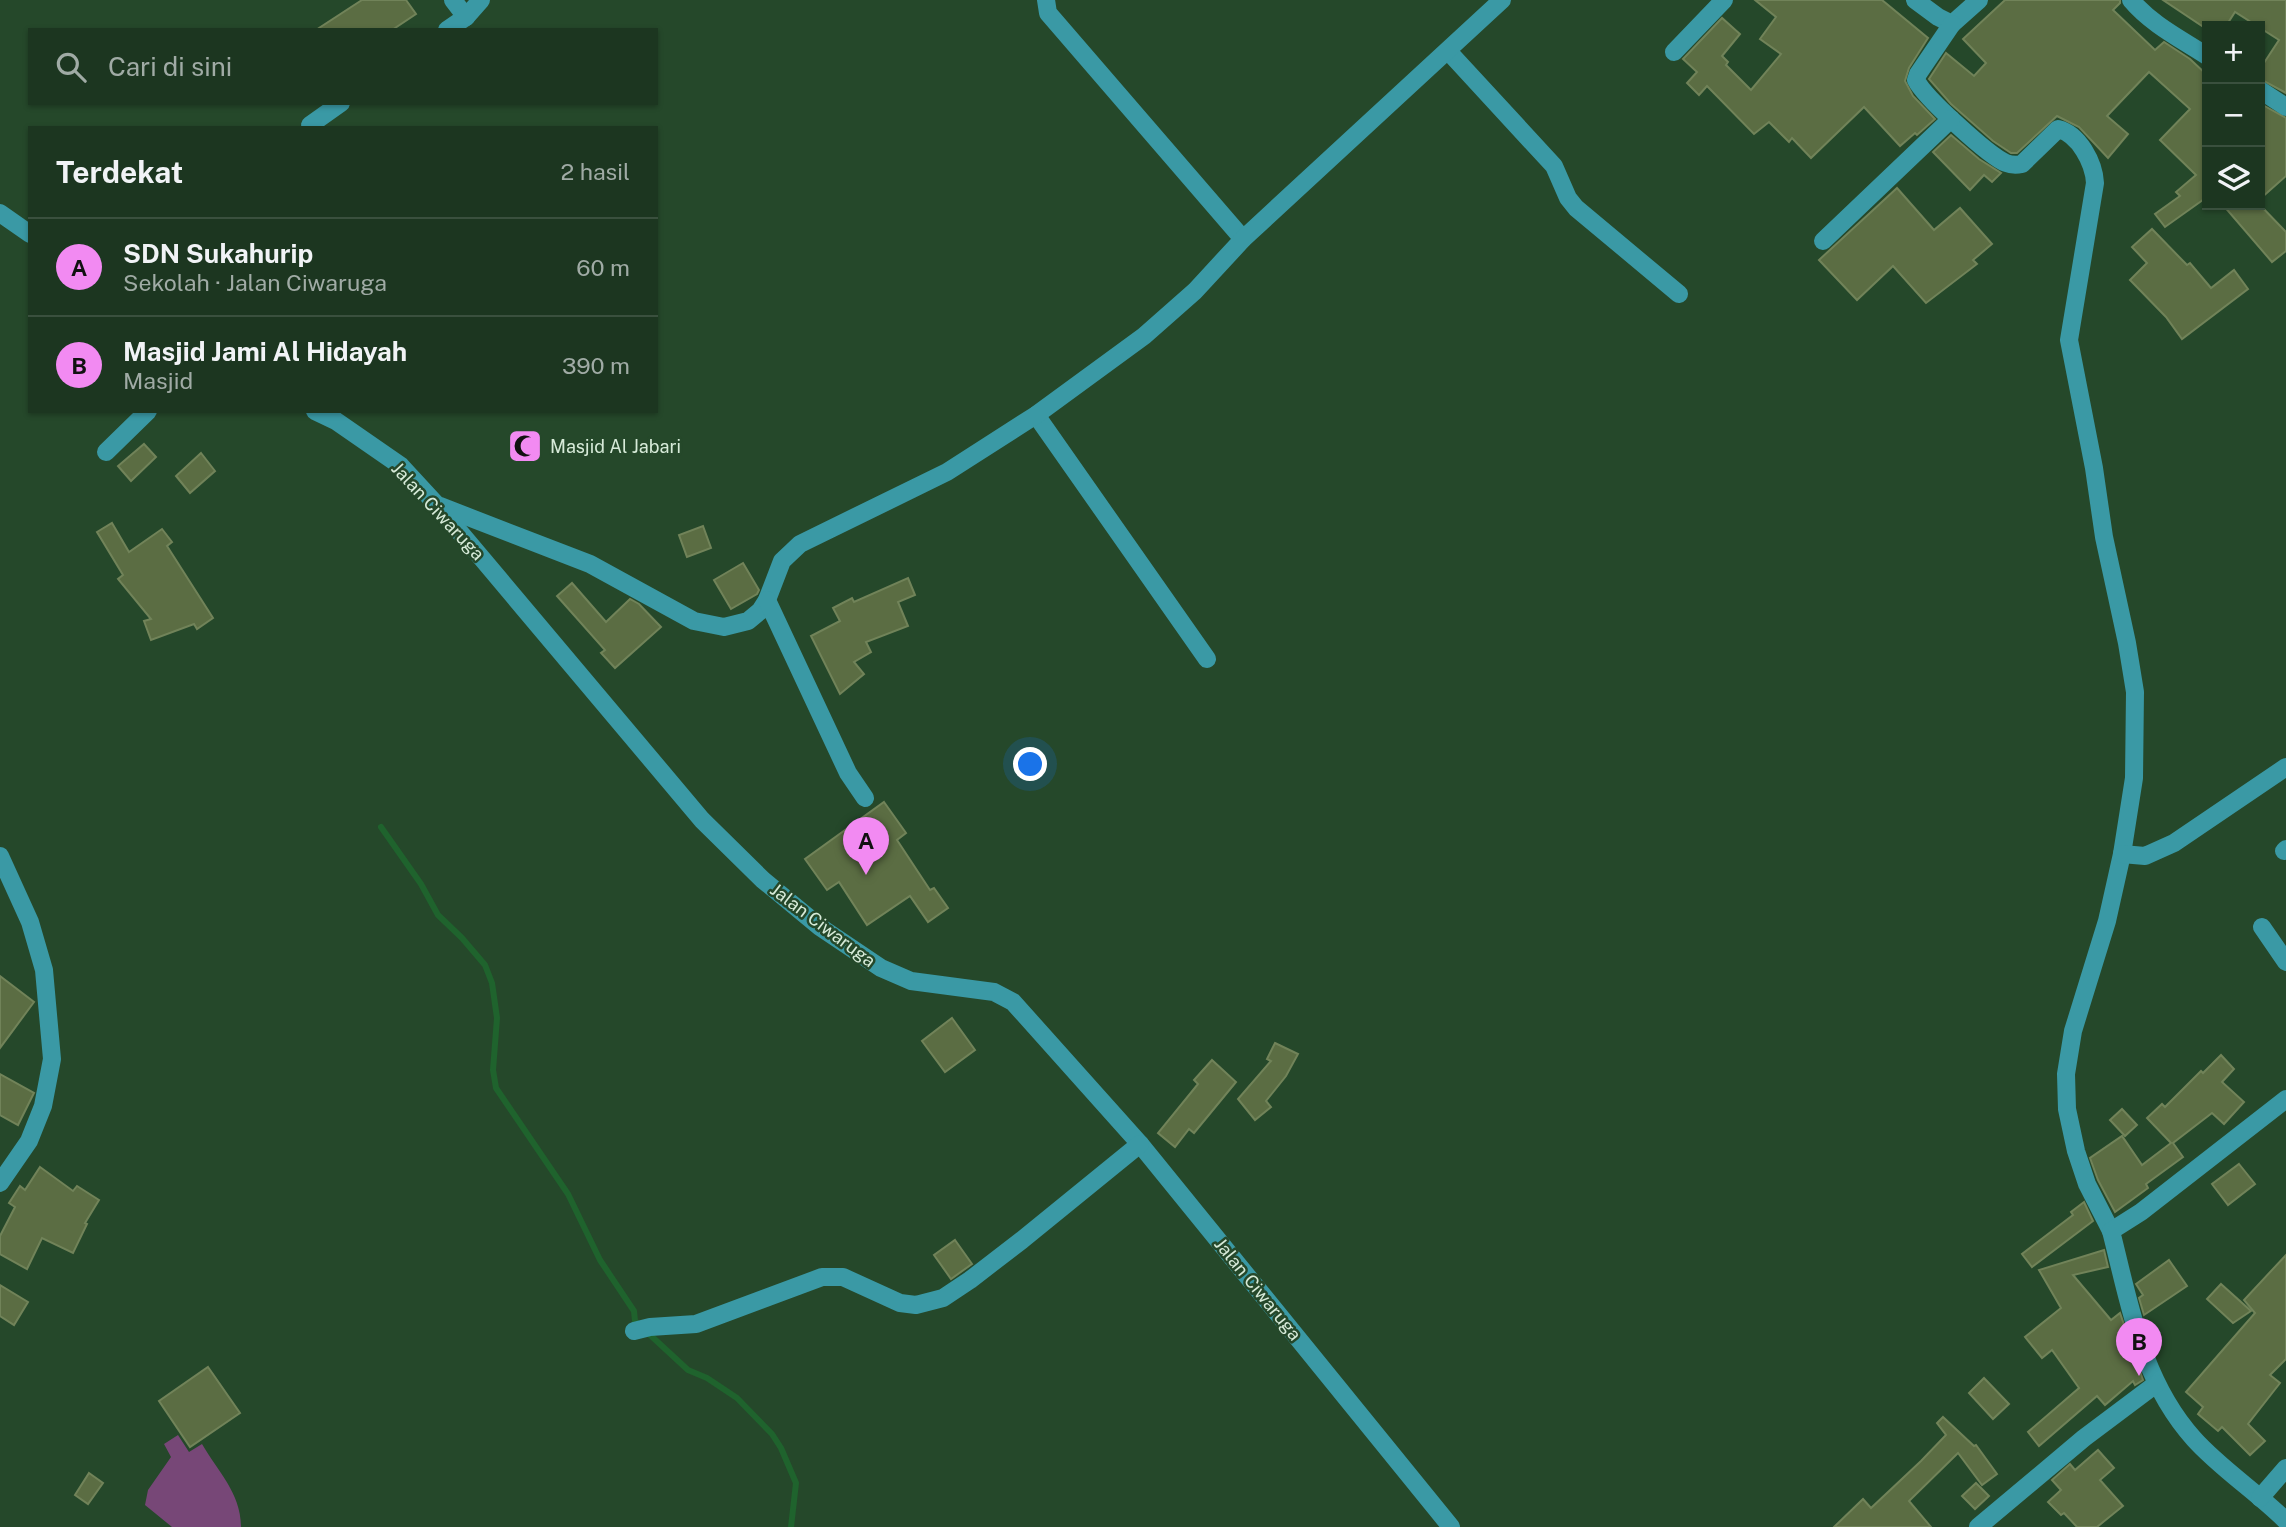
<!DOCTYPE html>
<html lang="id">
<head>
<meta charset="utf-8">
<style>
  :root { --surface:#1c3620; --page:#253e29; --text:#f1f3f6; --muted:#a0aba5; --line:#3a503e; --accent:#f28af2 }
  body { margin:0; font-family:"Public Sans",sans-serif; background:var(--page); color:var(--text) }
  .controls { position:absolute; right:21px; top:21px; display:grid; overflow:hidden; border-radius:0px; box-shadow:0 2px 5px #0004 }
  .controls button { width:63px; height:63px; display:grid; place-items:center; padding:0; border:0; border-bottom:2px solid var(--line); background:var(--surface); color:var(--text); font:35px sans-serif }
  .you { position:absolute; left:1031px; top:765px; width:24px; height:24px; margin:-18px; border:5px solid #fff; border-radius:50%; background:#1a73e8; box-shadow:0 0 0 10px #1a73e833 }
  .badge { display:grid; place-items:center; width:46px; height:46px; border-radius:50%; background:var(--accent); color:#111; font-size:23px; font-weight:700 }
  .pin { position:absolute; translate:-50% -58px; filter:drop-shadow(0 2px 4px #0008) }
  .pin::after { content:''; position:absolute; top:37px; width:24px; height:21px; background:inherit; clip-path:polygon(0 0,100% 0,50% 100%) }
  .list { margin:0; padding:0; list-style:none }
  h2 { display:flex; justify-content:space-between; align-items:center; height:91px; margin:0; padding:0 28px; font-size:30px }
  h2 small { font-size:23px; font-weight:400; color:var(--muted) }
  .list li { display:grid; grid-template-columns:46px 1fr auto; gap:21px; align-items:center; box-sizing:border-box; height:98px; padding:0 28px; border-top:2px solid var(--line) }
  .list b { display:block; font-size:26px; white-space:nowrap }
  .list p { margin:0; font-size:23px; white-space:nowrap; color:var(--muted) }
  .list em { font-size:23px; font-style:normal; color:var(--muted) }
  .icon { flex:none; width:38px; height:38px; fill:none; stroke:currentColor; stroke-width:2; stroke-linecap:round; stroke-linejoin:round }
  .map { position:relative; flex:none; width:2286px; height:1527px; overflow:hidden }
  .search { position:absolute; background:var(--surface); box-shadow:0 2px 5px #0004; left:28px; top:28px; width:630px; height:77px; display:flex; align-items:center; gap:18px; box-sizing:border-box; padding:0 24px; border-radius:0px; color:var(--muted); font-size:26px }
  .panel { position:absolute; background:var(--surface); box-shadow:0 2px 5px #0004; left:28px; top:126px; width:630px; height:287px; border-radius:0px }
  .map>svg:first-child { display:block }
  .green { fill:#774777 }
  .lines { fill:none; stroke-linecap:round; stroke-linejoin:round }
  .stream { stroke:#1f632d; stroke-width:6 }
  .building { fill:#5b6d43; stroke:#718359; stroke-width:2 }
  .minor { stroke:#3a99a5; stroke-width:18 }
  .labels { text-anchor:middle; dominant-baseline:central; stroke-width:5; stroke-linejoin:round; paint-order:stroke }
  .poi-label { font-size:18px; fill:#d7ebd9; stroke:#25482a; text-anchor:start }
  .street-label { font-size:18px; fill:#d7ebd9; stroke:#25482a }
</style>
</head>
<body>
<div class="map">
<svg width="2286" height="1527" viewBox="0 0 2286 1527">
  <rect width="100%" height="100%" fill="#25482a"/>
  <path class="green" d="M178,1435L189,1452L202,1444C218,1472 241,1493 241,1527H172L145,1505L148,1490L171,1457L164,1444Z"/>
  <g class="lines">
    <path class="stream" d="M381,827L421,884L438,915L462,938L485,965L492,983L497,1018L493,1070L496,1088L568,1194L600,1260L634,1311L635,1321L688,1370L707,1378L737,1398L772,1434L781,1448L796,1483L791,1527"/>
  </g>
  <g class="building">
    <path d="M362,0H406L416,14L392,30H316Z"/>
    <path d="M1755,0H1882L1928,38L1909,68L1905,81L1913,96L1935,119L1917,135L1915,133L1900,146L1864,107L1811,158L1792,138L1789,142L1769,122L1754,134L1707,86L1699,95L1687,83L1697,72L1683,59L1722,18L1740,34L1722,56L1728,62L1726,65L1751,90L1781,54L1760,39L1776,17Z"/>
    <path d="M2005,0H2120V3L2113,10L2155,50L2164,42L2190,59L2207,75V197L2165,227L2155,214L2180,196L2176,192L2196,175L2160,140L2190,109L2149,72L2107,116L2128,134L2108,158L2079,127L2057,116L2017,153H2011L1993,141L1951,104L1929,79L1946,53L1974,76L1986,63L1963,39Z"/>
    <path d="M2163,0H2286V93L2260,79V69L2279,40L2235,12L2226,26H2202Z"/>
    <path d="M2261,104L2286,118V176L2260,199Z"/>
    <path d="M1951,135L1979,159L2001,173L1992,182L1984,175L1970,190L1933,152Z"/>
    <path d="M1897,188L1934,230L1960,208L1992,244L1973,260L1977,264L1926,303L1893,266L1857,300L1819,260Z"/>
    <path d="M2223,205H2260L2286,232V251L2272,262Z"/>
    <path d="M2152,229L2187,265L2190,263L2211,288L2234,270L2248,289L2182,339L2166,317L2130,280L2147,263L2132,247Z"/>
    <path d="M144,444L156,457L131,481L118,466Z"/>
    <path d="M201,453L215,471L190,493L176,476Z"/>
    <path d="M112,523L129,552L162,529L172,542L167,546L213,618L197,629L194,624L151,640L144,621L151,619L118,579L123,575L97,532Z"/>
    <path d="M703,526L711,548L687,557L679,535Z"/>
    <path d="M743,563L759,590L757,594L731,609L714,580Z"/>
    <path d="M908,578L915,595L898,602L908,626L866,642L871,652L854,662L864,674L840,694L811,636L840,621L833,608L852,598L854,602Z"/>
    <path d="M572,583L606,622L630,599L639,604L661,627L615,668L601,653L605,650L557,596Z"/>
    <path d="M884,802L906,833L897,840L930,890L934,888L948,908L928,922L910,896L867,925L839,882L827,890L805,859Z"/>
    <path d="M0,976L34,1002L0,1048Z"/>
    <path d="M952,1018L975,1050L945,1072L922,1041Z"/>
    <path d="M1275,1043L1298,1054L1286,1076L1266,1101L1271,1107L1255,1120L1238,1099L1271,1061L1267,1059Z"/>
    <path d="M2221,1055L2234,1069L2222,1082L2244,1102L2224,1124L2212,1113L2173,1143L2183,1157L2146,1184L2148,1188L2115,1212L2098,1180L2090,1158L2122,1136L2142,1165L2171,1143L2147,1118L2162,1104L2165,1107L2201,1071L2203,1073Z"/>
    <path d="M1212,1060L1236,1082L1194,1133L1189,1129L1175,1147L1158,1133L1198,1084L1194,1080Z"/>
    <path d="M0,1074L34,1093L18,1125L0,1115Z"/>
    <path d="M2122,1109L2137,1125L2125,1136L2110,1120Z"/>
    <path d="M2239,1164L2255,1184L2228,1205L2212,1184Z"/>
    <path d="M40,1167L73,1191L77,1186L99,1200L85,1223L87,1224L73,1253L42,1238L27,1269L0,1254V1236L15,1207L9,1203L20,1186L25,1190Z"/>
    <path d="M2084,1202L2093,1221L2032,1267L2022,1254L2073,1215L2071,1212Z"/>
    <path d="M955,1240L972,1264L951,1279L934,1255Z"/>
    <path d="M2104,1250L2108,1267L2073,1275L2111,1320L2120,1313L2143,1380L2135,1385L2133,1381L2105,1405L2097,1396L2039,1446L2028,1432L2079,1388L2052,1350L2042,1358L2025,1337L2061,1308L2039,1270Z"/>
    <path d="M2286,1255V1359L2270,1375L2280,1383L2248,1424L2265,1441L2250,1455L2222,1427L2218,1431L2198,1414L2203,1407L2186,1392L2255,1313L2244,1300Z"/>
    <path d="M2169,1260L2187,1286L2144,1315L2139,1298L2143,1295L2136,1284Z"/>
    <path d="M2221,1284L2251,1311L2233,1323L2207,1299Z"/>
    <path d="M0,1285L28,1302L14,1325L0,1316Z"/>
    <path d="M208,1367L240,1413L190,1447L159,1401Z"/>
    <path d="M1984,1378L2009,1404L1993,1419L1969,1393Z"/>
    <path d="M1943,1417L1974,1446L1976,1445L1997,1474L1982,1485L1958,1453L1909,1501L1931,1527H1834L1863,1499L1871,1508L1921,1461L1946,1435L1937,1423Z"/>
    <path d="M2098,1450L2114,1468L2100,1480L2123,1506L2097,1527H2077L2064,1513L2061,1515L2048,1502L2061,1490L2052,1480L2070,1464L2075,1470Z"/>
    <path d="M89,1473L103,1483L88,1504L75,1495Z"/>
    <path d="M1976,1483L1989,1496L1975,1509L1962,1496Z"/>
  </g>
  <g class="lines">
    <g class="minor">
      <path d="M453,0L466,17"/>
      <path d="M1046,0L1048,13L1243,239"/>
      <path d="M1915,0L1938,17L1952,24L1979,0"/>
      <path d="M2131,0C2151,24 2181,39 2207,56"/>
      <path d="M1952,24L1918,74L1916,80C1924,97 1989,156 2006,163C2011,165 2017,165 2022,164L2058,129C2079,134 2094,163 2095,183L2069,340L2094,468L2104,537L2127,643L2135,692L2134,778L2122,854L2107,921L2073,1031L2066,1074L2067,1109L2076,1151L2087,1184L2111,1231"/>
      <path d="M447,30L466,17L481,0"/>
      <path d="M1448,51L1554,166L1568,198L1576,208L1679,294"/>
      <path d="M1674,52L1724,0"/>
      <path d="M2260,90L2286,107"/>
      <path d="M310,125L341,103"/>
      <path d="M0,213L30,234"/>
      <path d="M1823,241L1951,119"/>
      <path d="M315,411L336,421L401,466L437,505L702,820L763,880L820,927L881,968L911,981L994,992L1013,1002L1140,1144L1451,1527"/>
      <path d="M1036,415L1207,659"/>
      <path d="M106,452L148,411"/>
      <path d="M440,506L590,564L694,621L724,627L748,621L760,611L767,600L782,561L800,544L947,472L1036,415L1144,336L1195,291L1243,239L1502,0"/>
      <path d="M767,600L848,773L865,798"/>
      <path d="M2284,851L2286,849"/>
      <path d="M2122,854L2145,856L2174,843L2286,767"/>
      <path d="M0,856L30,922L44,970L52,1059L43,1106L29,1141L0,1183"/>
      <path d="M2262,927L2286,962"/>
      <path d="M2286,1099L2141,1212L2111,1231C2130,1305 2141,1380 2194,1439C2221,1469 2257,1492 2286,1521"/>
      <path d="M634,1331L650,1327L696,1324L822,1277H843L900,1303L916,1305L943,1298L970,1280L1022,1240L1140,1144"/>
      <path d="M2260,1498L2286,1468"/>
      <path d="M1978,1527L2084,1438L2156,1384"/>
    </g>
  </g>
  <defs>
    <g id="mosque-square" transform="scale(1.75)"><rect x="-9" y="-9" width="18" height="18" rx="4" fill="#f28af2" stroke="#25482a"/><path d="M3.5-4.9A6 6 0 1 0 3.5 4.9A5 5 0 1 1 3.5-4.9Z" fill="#111"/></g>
  </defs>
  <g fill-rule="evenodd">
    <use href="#mosque-square" x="525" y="446"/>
  </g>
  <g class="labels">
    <g class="poi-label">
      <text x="550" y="446">Masjid Al Jabari</text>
    </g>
    <g class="street-label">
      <text transform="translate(438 511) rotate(47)">Jalan Ciwaruga</text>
      <text transform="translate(823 925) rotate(37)">Jalan Ciwaruga</text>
      <text transform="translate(1258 1289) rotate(51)">Jalan Ciwaruga</text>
    </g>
  </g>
</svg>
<div class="controls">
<button>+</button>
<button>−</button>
<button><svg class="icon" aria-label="layers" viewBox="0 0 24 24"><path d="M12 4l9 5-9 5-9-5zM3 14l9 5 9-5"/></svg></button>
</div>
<div class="you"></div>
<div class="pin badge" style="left:866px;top:875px">A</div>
<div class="pin badge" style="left:2139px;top:1376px">B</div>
<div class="search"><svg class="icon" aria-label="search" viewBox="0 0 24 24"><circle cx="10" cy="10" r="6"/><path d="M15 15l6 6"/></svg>Cari di sini</div>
<section class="panel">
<h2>Terdekat<small>2 hasil</small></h2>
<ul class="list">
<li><span class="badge">A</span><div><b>SDN Sukahurip</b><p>Sekolah · Jalan Ciwaruga</p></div><em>60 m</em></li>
<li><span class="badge">B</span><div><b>Masjid Jami Al Hidayah</b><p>Masjid</p></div><em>390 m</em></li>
</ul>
</section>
</div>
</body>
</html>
